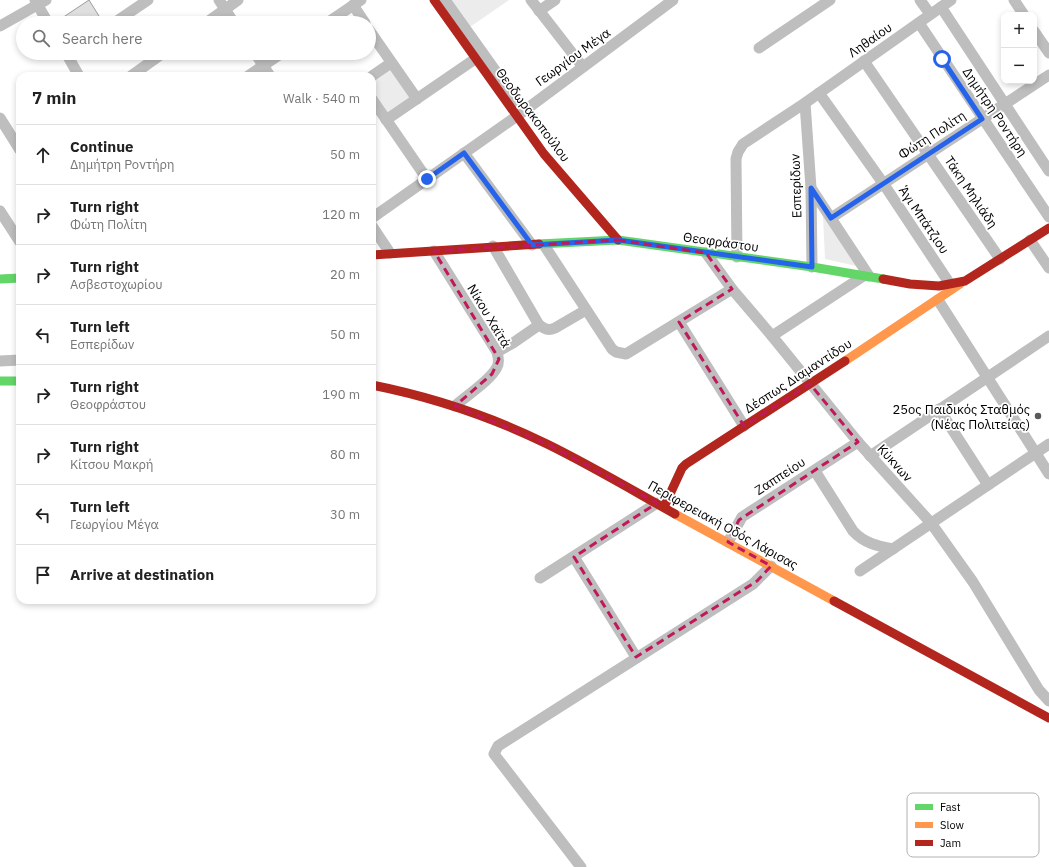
<!DOCTYPE html>
<html lang="en">
<head>
<meta charset="utf-8">
<style>
  :root { --surface:#fff; --page:#f6f6f6; --text:#222; --muted:#767676; --line:#e0e0e0 }
  body { margin:0; font-family:"IBM Plex Sans",sans-serif; background:var(--page); color:var(--text) }
  .controls { position:absolute; right:12px; top:12px; display:grid; overflow:hidden; border-radius:8px; box-shadow:0 2px 6px #0003 }
  .controls button { width:36px; height:36px; display:grid; place-items:center; padding:0; border:0; border-bottom:1px solid var(--line); background:var(--surface); color:var(--text); font:20px sans-serif }
  .stop { position:absolute; width:12px; height:12px; margin:-9px; border:3px solid #2563eb; border-radius:50%; background:#fff }
  .stop.end { background:#2563eb; border-color:#fff; box-shadow:0 1px 4px #0008 }
  .list { margin:0; padding:0; list-style:none }
  h2 { display:flex; justify-content:space-between; align-items:center; height:52px; margin:0; padding:0 16px; font-size:17px }
  h2 small { font-size:13px; font-weight:400; color:var(--muted) }
  .list li { display:grid; grid-template-columns:26px 1fr auto; gap:12px; align-items:center; box-sizing:border-box; height:60px; padding:0 16px; border-top:1px solid var(--line) }
  .list b { display:block; font-size:15px; white-space:nowrap }
  .list p { margin:0; font-size:13px; white-space:nowrap; color:var(--muted) }
  .list em { font-size:13px; font-style:normal; color:var(--muted) }
  .icon { flex:none; width:22px; height:22px; fill:none; stroke:currentColor; stroke-width:2; stroke-linecap:round; stroke-linejoin:round }
  .map { position:relative; flex:none; width:1049px; height:867px; overflow:hidden }
  .search { position:absolute; background:var(--surface); box-shadow:0 2px 6px #0003; left:16px; top:16px; width:360px; height:44px; display:flex; align-items:center; gap:10px; box-sizing:border-box; padding:0 14px; border-radius:22px; color:var(--muted); font-size:15px }
  .panel { position:absolute; background:var(--surface); box-shadow:0 2px 6px #0003; left:16px; top:72px; width:360px; height:532px; border-radius:12px }
  .map>svg:first-child { display:block }
  .green { fill:#ececec }
  .lines { fill:none; stroke-linecap:round; stroke-linejoin:round }
  .street { stroke:#bebebe; stroke-width:11 }
  .fast { stroke:#63d668; stroke-width:9 }
  .slow { stroke:#ff974d; stroke-width:9 }
  .jam { stroke:#b3261e; stroke-width:9 }
  .wall { fill:#c0c0c0 }
  .shaded-wall { fill:#9c9c9c }
  .building { fill:#dfdfdf; stroke:#9c9c9c }
  .route { stroke:#2563eb; stroke-width:5 }
  .marked { fill:none; stroke:#c2185b; stroke-width:3; stroke-dasharray:8 5; stroke-linejoin:round }
  .poi-dot { fill:#595959; stroke:#fff; stroke-width:1.5 }
  .labels { text-anchor:middle; dominant-baseline:central; stroke-width:3.5; stroke-linejoin:round; paint-order:stroke }
  .street-label { font-size:13px; fill:#000; stroke:#fff }
  .poi-label { font-size:13px; fill:#000; stroke:#fff; text-anchor:end }
  .key { fill:#fff; stroke:#b2b2b2; stroke-width:1 }
  .key-label { font-size:11px; fill:#000 }
</style>
</head>
<body>
<div class="map">
<svg width="1049" height="867" viewBox="0 0 1049 867">
  <rect width="100%" height="100%" fill="#fff"/>
  <g class="green">
    <path d="M446,0H509L467,29Z"/>
    <path d="M392,69L413,98L389,114L372,89V83Z"/>
    <path d="M823,216L861,267L825,259Z"/>
  </g>
  <g class="lines">
    <g class="street">
      <path d="M35,0L48,23"/>
      <path d="M219,0L234,23"/>
      <path d="M445,0L524,111"/>
      <path d="M531,0L583,67"/>
      <path d="M920,0L930,14"/>
      <path d="M1014,0L1024,15"/>
      <path d="M353,5L365,23"/>
      <path d="M941,7L1049,171"/>
      <path d="M539,11L555,0"/>
      <path d="M114,23L148,0"/>
      <path d="M206,23L238,0"/>
      <path d="M327,23L361,0"/>
      <path d="M919,23L1049,217"/>
      <path d="M0,26L46,0"/>
      <path d="M369,30L417,99"/>
      <path d="M1034,31L1049,53"/>
      <path d="M759,48L830,0"/>
      <path d="M66,53L79,76"/>
      <path d="M255,53L270,76"/>
      <path d="M864,61L1000,259"/>
      <path d="M131,76L163,53"/>
      <path d="M248,76L282,53"/>
      <path d="M372,76L391,63"/>
      <path d="M819,93L883,183L950,284"/>
      <path d="M372,99L427,179"/>
      <path d="M805,103L811,188L812,267"/>
      <path d="M0,118L20,150"/>
      <path d="M386,120L475,59"/>
      <path d="M464,153L532,245"/>
      <path d="M811,188L869,276"/>
      <path d="M0,211L20,242"/>
      <path d="M372,218L524,111L673,0"/>
      <path d="M831,218L1049,75"/>
      <path d="M372,226L390,253"/>
      <path d="M1030,240L1049,268"/>
      <path d="M544,245L612,349L616,352L626,354L732,289"/>
      <path d="M493,246L539,325C545,329 548,331 555,328L586,310"/>
      <path d="M434,251L497,352C498,357 500,362 497,367C491,380 467,395 455,406"/>
      <path d="M706,253L732,289L772,336L858,442L931,523L973,582L1039,690L1049,701"/>
      <path d="M737,257L736,159L738,152L743,144L805,103L951,0"/>
      <path d="M938,300L1049,474"/>
      <path d="M679,322L744,426"/>
      <path d="M772,336L865,275"/>
      <path d="M497,352L513,343L539,325"/>
      <path d="M0,361L20,360"/>
      <path d="M939,409L988,485"/>
      <path d="M870,456L1049,336"/>
      <path d="M815,471L853,531C864,543 877,546 893,549"/>
      <path d="M728,542L742,517L858,442"/>
      <path d="M574,557L636,657"/>
      <path d="M860,571L1049,444"/>
      <path d="M540,578L657,503"/>
      <path d="M581,867L494,754L498,746L753,584L771,566"/>
    </g>
    <g class="fast">
      <path d="M539,244L618,240L812,267L883,279"/>
      <path d="M0,279L20,278"/>
      <path d="M0,381H20"/>
    </g>
    <g class="slow">
      <path d="M845,361L960,284"/>
      <path d="M675,514L834,601"/>
    </g>
    <g class="jam">
      <path d="M434,0L544,154L618,240"/>
      <path d="M372,255L539,244"/>
      <path d="M883,279L910,284L939,286L965,281L1049,228"/>
      <path d="M372,385C432,397 492,417 547,444C590,465 632,490 675,514"/>
      <path d="M664,507L682,468L686,464L845,361"/>
      <path d="M834,601L1049,718"/>
    </g>
  </g>
  <path class="wall" d="M62,18L99,23H62Z"/>
  <path class="shaded-wall" d="M99,16V23H89Z"/>
  <path class="building" d="M89,0L99,16L89,23H66L62,18Z"/>
  <g class="lines">
    <path class="route" d="M427,179L464,153L532,245L618,240L812,267L811,188L831,218L982,119L942,59"/>
  </g>
  <path class="marked" d="M618,240L706,253L732,289L679,322L744,426L810,384L858,442L739,520L728,542L771,566L757,581L636,657L574,557L657,503L547,444L455,406L492,374L499,359L434,251Z"/>
  <circle class="poi-dot" cx="1038" cy="416" r="4"/>
  <g class="labels">
    <g class="street-label">
      <text transform="translate(870 40) rotate(-35)">Ληθαίου</text>
      <text transform="translate(573 57) rotate(-36)">Γεωργίου Μέγα</text>
      <text transform="translate(995 112) rotate(56)">Δημήτρη Ροντήρη</text>
      <text transform="translate(533 115) rotate(53)">Θεοδωρακοπούλου</text>
      <text transform="translate(932 135) rotate(-33)">Φώτη Πολίτη</text>
      <text transform="translate(796 186) rotate(-92)">Εσπερίδων</text>
      <text transform="translate(971 192) rotate(56)">Τάκη Μηλιάδη</text>
      <text transform="translate(924 220) rotate(56)">Άγι Μπάτζιου</text>
      <text transform="translate(721 242) rotate(8)">Θεοφράστου</text>
      <text transform="translate(489 316) rotate(59)">Νίκου Χαϊτά</text>
      <text transform="translate(798 376) rotate(-33)">Δέσπως Διαμαντίδου</text>
      <text transform="translate(895 463) rotate(48)">Κύκνων</text>
      <text transform="translate(780 476) rotate(-33)">Ζαππείου</text>
      <text transform="translate(723 525) rotate(29)">Περιφερειακή Οδός Λάρισας</text>
    </g>
    <g class="poi-label">
      <text x="1030" y="409">25ος Παιδικός Σταθμός<tspan x="1030" dy="15">(Νέας Πολιτείας)</tspan></text>
    </g>
  </g>
  <rect x="907" y="793" width="132" height="64" rx="6" class="key"/>
  <rect x="915" y="804" width="18" height="6" fill="#63d668"/>
  <rect x="915" y="822" width="18" height="6" fill="#ff974d"/>
  <rect x="915" y="840" width="18" height="6" fill="#b3261e"/>
  <g class="key-label">
    <text x="940" y="811">Fast</text>
    <text x="940" y="829">Slow</text>
    <text x="940" y="847">Jam</text>
  </g>
</svg>
<div class="controls">
<button>+</button>
<button>−</button>
</div>
<div class="stop" style="left:942px;top:59px"></div>
<div class="stop end" style="left:427px;top:179px"></div>
<div class="search"><svg class="icon" aria-label="search" viewBox="0 0 24 24"><circle cx="10" cy="10" r="6"/><path d="M15 15l6 6"/></svg>Search here</div>
<section class="panel">
<h2>7 min<small>Walk · 540 m</small></h2>
<ul class="list">
<li><svg class="icon" aria-label="ahead" viewBox="0 0 24 24"><path d="M12 20V5M6 11l6-6 6 6"/></svg><div><b>Continue</b><p>Δημήτρη Ροντήρη</p></div><em>50 m</em></li>
<li><svg class="icon" aria-label="right" viewBox="0 0 24 24"><path d="M7 20v-9h11M14 6l5 5-5 5"/></svg><div><b>Turn right</b><p>Φώτη Πολίτη</p></div><em>120 m</em></li>
<li><svg class="icon" aria-label="right" viewBox="0 0 24 24"><path d="M7 20v-9h11M14 6l5 5-5 5"/></svg><div><b>Turn right</b><p>Ασβεστοχωρίου</p></div><em>20 m</em></li>
<li><svg class="icon" aria-label="left" viewBox="0 0 24 24"><path d="M17 20v-9H6M10 6l-5 5 5 5"/></svg><div><b>Turn left</b><p>Εσπερίδων</p></div><em>50 m</em></li>
<li><svg class="icon" aria-label="right" viewBox="0 0 24 24"><path d="M7 20v-9h11M14 6l5 5-5 5"/></svg><div><b>Turn right</b><p>Θεοφράστου</p></div><em>190 m</em></li>
<li><svg class="icon" aria-label="right" viewBox="0 0 24 24"><path d="M7 20v-9h11M14 6l5 5-5 5"/></svg><div><b>Turn right</b><p>Κίτσου Μακρή</p></div><em>80 m</em></li>
<li><svg class="icon" aria-label="left" viewBox="0 0 24 24"><path d="M17 20v-9H6M10 6l-5 5 5 5"/></svg><div><b>Turn left</b><p>Γεωργίου Μέγα</p></div><em>30 m</em></li>
<li><svg class="icon" aria-label="arrive" viewBox="0 0 24 24"><path d="M6 21V4h12l-3 4 3 4H6"/></svg><div><b>Arrive at destination</b></div></li>
</ul>
</section>
</div>
</body>
</html>
